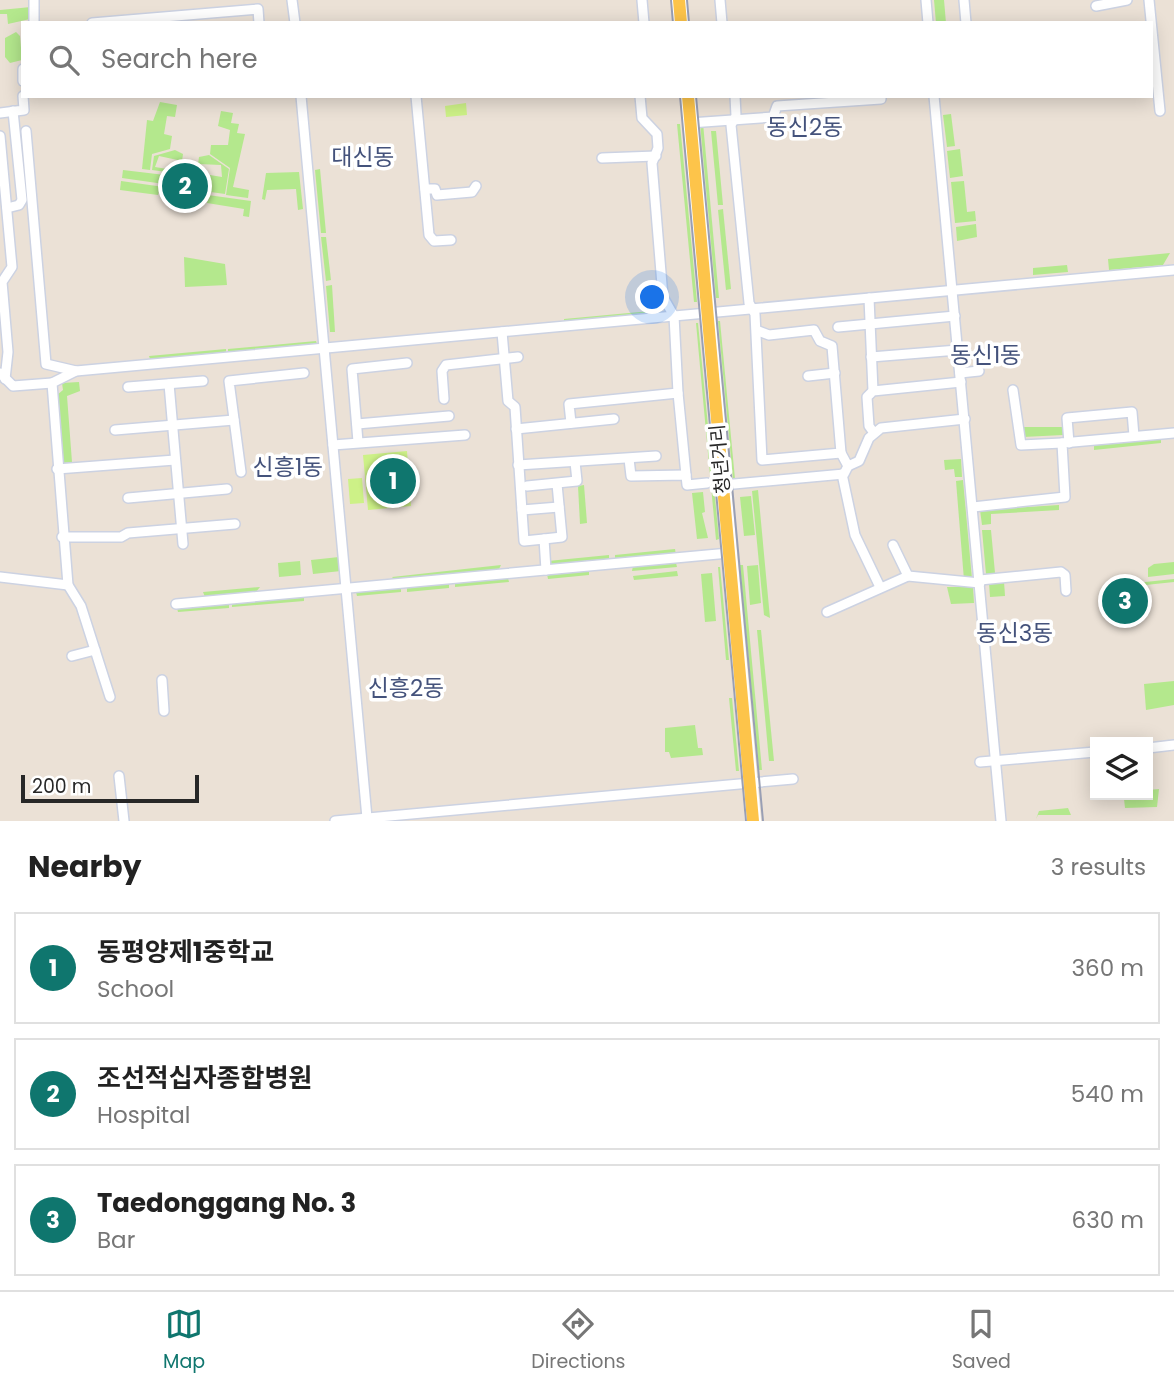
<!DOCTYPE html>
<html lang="en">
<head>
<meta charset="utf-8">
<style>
  :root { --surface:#fff; --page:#f2f2f2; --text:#222; --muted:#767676; --line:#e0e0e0; --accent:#0f766e }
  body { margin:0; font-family:Poppins,"Noto Sans KR",sans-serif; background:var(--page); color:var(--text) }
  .controls { position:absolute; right:21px; bottom:21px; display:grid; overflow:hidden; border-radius:0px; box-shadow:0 4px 18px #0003 }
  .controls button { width:63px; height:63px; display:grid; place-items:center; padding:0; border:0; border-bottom:2px solid var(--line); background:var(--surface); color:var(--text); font:35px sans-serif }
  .scale { position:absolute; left:21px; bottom:18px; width:178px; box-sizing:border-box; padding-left:7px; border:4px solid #272727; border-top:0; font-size:19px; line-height:24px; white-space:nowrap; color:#272727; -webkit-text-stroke:5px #fff; paint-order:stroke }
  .you { position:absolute; left:653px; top:298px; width:24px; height:24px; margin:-18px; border:5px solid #fff; border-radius:50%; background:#1a73e8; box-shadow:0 0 0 10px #1a73e833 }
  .badge { display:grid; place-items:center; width:46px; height:46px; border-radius:50%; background:var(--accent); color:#fff; font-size:23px; font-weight:700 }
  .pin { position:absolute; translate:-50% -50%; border:4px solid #fff; box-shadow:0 2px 7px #0006 }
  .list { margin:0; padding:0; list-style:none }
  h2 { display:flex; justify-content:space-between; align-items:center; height:91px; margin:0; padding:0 28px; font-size:30px }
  h2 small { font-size:23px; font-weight:400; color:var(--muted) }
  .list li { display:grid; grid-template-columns:46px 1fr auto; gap:21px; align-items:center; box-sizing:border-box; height:112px; margin:0 14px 14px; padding:0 14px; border:2px solid var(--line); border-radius:0px }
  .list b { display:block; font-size:26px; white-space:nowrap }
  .list p { margin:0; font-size:23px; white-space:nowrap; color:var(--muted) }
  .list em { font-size:23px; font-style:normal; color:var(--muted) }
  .icon { flex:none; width:38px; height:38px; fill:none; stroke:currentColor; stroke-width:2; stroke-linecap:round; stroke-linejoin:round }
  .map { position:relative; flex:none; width:1174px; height:821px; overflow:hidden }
  .search { position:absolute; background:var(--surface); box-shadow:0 4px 18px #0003; left:21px; right:21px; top:21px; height:77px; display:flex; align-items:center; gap:18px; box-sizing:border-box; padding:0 24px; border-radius:0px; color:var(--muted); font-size:26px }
  .sheet { height:469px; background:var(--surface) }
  nav { display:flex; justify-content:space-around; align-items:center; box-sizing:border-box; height:98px; border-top:2px solid var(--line); background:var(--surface); font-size:19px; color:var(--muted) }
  nav a { display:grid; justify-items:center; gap:4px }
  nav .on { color:var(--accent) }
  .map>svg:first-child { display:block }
  .green { fill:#b4e88d }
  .pitch { fill:#cdf187 }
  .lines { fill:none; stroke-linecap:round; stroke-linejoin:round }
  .minor-casing { stroke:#ccd2e2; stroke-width:12 }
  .major-casing { stroke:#fff; stroke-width:16 }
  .minor { stroke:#fff; stroke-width:9 }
  .major { stroke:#fdc44a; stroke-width:12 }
  .tram { stroke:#999fb4; stroke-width:2 }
  .labels { text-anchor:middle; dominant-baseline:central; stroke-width:7; stroke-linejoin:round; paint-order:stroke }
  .street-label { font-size:19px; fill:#272727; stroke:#fff }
  .quarter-label { font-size:23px; fill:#44527b; stroke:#fff }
</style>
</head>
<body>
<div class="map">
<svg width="1174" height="821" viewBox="0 0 1174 821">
  <rect width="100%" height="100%" fill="#ebe1d6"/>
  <g class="green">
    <path d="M934,0H944L946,23H936Z"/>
    <path d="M31,7L30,19L8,24L7,14H0V10Z"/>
    <path d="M16,32L20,36L22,60L10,63L5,57V38Z"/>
    <path d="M160,102L177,105L175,117L167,116L164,134L172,136L170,149L152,154L150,170L142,169L147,120L153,121Z"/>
    <path d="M221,111L233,113L231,123L239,124L237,133L245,134L233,187L249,190L248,198L226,195L230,168L210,154L211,145H228L230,130L218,126Z"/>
    <path d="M951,114L955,146L947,147L943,115Z"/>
    <path d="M700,123H703L719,298H716Z"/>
    <path d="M677,124H680L697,302H694Z"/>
    <path d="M711,131H716L723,205H718Z"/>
    <path d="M960,149L963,176L950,178L947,151Z"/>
    <path d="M175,150L183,154L182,161L159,156L155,167L167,169L166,172L152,170L154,156Z"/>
    <path d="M209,155L229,169L225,194L203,191L201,200L188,198L190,183L208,185L210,175L222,177L221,165L198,164L199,157Z"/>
    <path d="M320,169L326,233H321L315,170Z"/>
    <path d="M123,170L165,175L164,184L122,178Z"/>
    <path d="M299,172L303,209L298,210L296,189L267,190L265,200L262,199L266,173Z"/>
    <path d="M121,181L164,187L163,192L159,191L158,195L120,190Z"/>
    <path d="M964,181L967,212L975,211L976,221L955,223L951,182Z"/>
    <path d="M208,195L251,201L249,217L243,216L244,209L207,203Z"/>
    <path d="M723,209L731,289L726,290L718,210Z"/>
    <path d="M976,224L977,237L957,241L956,227Z"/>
    <path d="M321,237H326L331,280L326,281Z"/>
    <path d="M1170,253L1163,265L1109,270L1108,259Z"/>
    <path d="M184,257L225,264L227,285L185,287Z"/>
    <path d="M1067,265L1068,272L1033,275V268Z"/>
    <path d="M332,285L335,332H330L326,286Z"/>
    <path d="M661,310V313L564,321V319Z"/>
    <path d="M718,321H720L735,479H733Z"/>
    <path d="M696,323H698L719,539L716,540Z"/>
    <path d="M316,341L317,344L228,352V349Z"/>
    <path d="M226,349V352L150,359L149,356Z"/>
    <path d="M79,382L80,391L67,396L72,462L63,463L57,395L63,390L62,383Z"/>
    <path d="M1023,427H1063V435L1023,437Z"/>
    <path d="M1161,439V443L1094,450V445Z"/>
    <path d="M961,459L962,477H955L954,469L945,470L944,460Z"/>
    <path d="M963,480L972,579L964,580L956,481Z"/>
    <path d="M584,485L587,523L580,524L578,486Z"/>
    <path d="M758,490L770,618L764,615L752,491Z"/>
    <path d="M703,492L705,512L702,513L708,538L697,539L692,493Z"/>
    <path d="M751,496L755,535L744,536L740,497Z"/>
    <path d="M1059,505V510L991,514V524L982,525L980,510Z"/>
    <path d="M982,530H991L995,573L986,574Z"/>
    <path d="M675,549L676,555L615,558V555Z"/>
    <path d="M609,555V560L549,566L548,561Z"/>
    <path d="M339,557L341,571L313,574L311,560Z"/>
    <path d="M300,561L301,575L279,577L278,563Z"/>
    <path d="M1174,562V574L1148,577V568L1154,564Z"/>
    <path d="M676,563L677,567L632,571L633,566Z"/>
    <path d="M501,565L498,571L395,580L392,577Z"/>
    <path d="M740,565H743L762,770H759Z"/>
    <path d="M758,565L761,603L750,605L747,566Z"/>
    <path d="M718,567H720L729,660H726Z"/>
    <path d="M589,570V575L548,579L547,574Z"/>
    <path d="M677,571L678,576L634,580L633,576Z"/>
    <path d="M712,573L716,621L705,622L701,574Z"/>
    <path d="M508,578L509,582L455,587V583Z"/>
    <path d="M1174,579V582L1108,589L1107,586Z"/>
    <path d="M1004,581L1005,596L990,597L989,583Z"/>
    <path d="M449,583V588L407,592V587Z"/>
    <path d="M260,587L256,592L205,597L203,592Z"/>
    <path d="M947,587H973L974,603L951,604Z"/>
    <path d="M401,588V592L357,596L356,592Z"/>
    <path d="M304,596V601L232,607V603Z"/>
    <path d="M229,603V608L178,612L177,608Z"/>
    <path d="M757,630H761L774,761H769Z"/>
    <path d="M1174,681V705L1146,710L1144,684Z"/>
    <path d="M729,698H732L739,771H736Z"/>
    <path d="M695,725L698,748H702L703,755L671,758L669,752H665V728Z"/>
    <path d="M1159,789L1157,807L1125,808L1124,799L1148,795V790Z"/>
    <path d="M1068,808L1071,815H1038L1036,819L1039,811Z"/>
  </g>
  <g class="pitch">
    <path d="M466,103L467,115L446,117L445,106Z"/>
    <path d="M407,451L411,506L368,510L363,455Z"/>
    <path d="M362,478L364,503L350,504L348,479Z"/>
  </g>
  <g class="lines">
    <g class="minor-casing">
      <g id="minor">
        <path d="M292,0L295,23"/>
        <path d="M642,0L644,23"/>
        <path d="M720,0L722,23"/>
        <path d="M926,0L928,23"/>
        <path d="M964,0L966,23"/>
        <path d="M1149,0L1160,111"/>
        <path d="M1096,6L1127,0"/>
        <path d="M34,23V0"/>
        <path d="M92,23L258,9L259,23"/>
        <path d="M23,69V81"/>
        <path d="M301,96L367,818"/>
        <path d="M416,96L429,235L434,241L451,240"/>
        <path d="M735,96L736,116L731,125L749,303L755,314L762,460L841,453L832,346L820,341L814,330L769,335L756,330"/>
        <path d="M934,96L1001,821"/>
        <path d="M0,113L24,110L23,96"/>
        <path d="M690,123L773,117L777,106L881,99V96"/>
        <path d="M26,131L46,364L76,371"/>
        <path d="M0,136L12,267L2,282L8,352L5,379"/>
        <path d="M602,158L656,156"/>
        <path d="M425,189H435L437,195L472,192L476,186"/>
        <path d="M7,208L19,205L22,200L13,111"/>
        <path d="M869,298L873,391"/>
        <path d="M838,327L955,316"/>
        <path d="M502,332L508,401L515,407L524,541L544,539L546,570"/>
        <path d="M871,357L958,350"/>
        <path d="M0,373L13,386L52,383"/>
        <path d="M960,373L979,371"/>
        <path d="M808,376L835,373"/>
        <path d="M169,384L183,544"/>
        <path d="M128,387L203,381"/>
        <path d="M1013,390L1021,445L1062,443"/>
        <path d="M678,393L686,475"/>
        <path d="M444,399L442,371L446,365L518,357"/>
        <path d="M571,423L569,404L678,393L674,316L663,297L652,163L658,148L657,134L642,118L640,96"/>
        <path d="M357,424L449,416"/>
        <path d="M516,429L614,419"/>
        <path d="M115,430L234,420"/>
        <path d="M874,433L869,426L867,397L873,391L961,382"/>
        <path d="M358,442L352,369L407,363"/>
        <path d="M1069,443L1067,418L1132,412L1134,436"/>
        <path d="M333,445L465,435"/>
        <path d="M841,453L848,466L859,461L869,438L881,428L965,419"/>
        <path d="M629,459L631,476L686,475L687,485L707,483"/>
        <path d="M518,465L656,456"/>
        <path d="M57,469L175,460"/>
        <path d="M241,472L229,381L304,373"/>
        <path d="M842,474L855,535L880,587"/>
        <path d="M723,485L844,474L848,466"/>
        <path d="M527,486L577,481L575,462"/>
        <path d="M128,498L227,489"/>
        <path d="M973,507L1065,497L1062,443L1174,433"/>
        <path d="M522,510L559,507"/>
        <path d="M62,537H121L128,533L235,524"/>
        <path d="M544,539L562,537L557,484"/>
        <path d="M893,545L908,576L980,583"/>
        <path d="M0,577L68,585"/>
        <path d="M980,580L1061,572L1065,575L1066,591"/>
        <path d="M176,604L729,553"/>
        <path d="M827,612L908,576"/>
        <path d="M72,656L95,650"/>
        <path d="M162,680L164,711"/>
        <path d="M110,697L81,606L68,585L52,383L76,371L1174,270"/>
        <path d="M1148,748L1174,745"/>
        <path d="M980,762L1095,752"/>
        <path d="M119,776L124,821"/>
        <path d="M335,821L793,779"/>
      </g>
    </g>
    <g class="major-casing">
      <g id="major">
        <path d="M679,0L681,23"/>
        <path d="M688,96L753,821"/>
      </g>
    </g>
    <use href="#minor" class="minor"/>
    <use href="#major" class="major"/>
    <g class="tram">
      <path d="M671,0L673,23"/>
      <path d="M687,0L689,23"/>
      <path d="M680,96L746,821"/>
      <path d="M696,96L763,821"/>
    </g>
  </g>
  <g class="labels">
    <g class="street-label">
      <text transform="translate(720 459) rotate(-95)">청년거리</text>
    </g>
    <g class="quarter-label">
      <text x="805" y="127">동신2동</text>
      <text x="363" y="157">대신동</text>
      <text x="986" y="355">동신1동</text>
      <text x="288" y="467">신흥1동</text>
      <text x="1015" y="633">동신3동</text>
      <text x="406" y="688">신흥2동</text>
    </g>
  </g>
</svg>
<div class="controls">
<button><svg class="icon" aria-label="layers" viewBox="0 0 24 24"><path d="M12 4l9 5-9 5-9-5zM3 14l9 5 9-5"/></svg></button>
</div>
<div class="scale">200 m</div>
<div class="you"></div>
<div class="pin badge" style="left:393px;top:481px">1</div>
<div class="pin badge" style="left:185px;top:186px">2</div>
<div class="pin badge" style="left:1125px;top:601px">3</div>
<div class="search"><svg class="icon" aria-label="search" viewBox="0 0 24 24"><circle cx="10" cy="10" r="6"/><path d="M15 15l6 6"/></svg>Search here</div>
</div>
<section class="sheet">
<h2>Nearby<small>3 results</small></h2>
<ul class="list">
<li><span class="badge">1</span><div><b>동평양제1중학교</b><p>School</p></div><em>360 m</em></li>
<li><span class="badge">2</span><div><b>조선적십자종합병원</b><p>Hospital</p></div><em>540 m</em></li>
<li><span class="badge">3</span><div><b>Taedonggang No. 3</b><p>Bar</p></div><em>630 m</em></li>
</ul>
</section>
<nav>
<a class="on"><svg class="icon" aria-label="map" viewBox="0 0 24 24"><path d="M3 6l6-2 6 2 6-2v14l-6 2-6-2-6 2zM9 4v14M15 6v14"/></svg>Map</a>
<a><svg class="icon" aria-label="directions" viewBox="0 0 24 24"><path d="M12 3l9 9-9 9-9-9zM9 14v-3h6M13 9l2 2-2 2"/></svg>Directions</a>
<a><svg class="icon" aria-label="saved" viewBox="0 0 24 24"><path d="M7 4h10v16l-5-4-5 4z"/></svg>Saved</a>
</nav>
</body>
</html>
